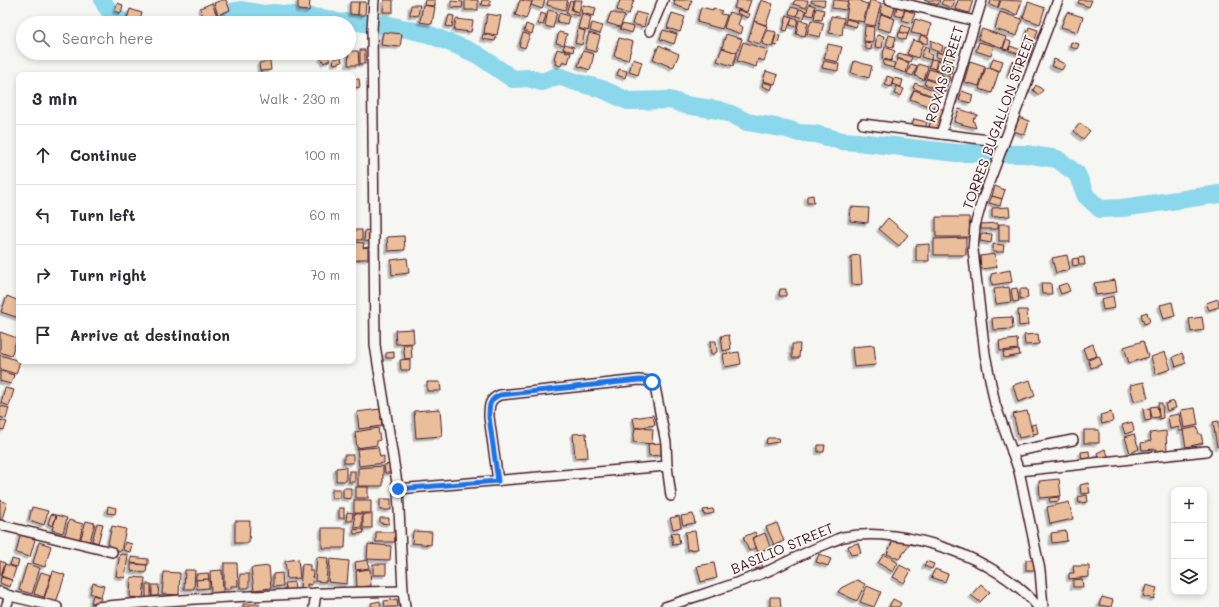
<!DOCTYPE html>
<html lang="en">
<head>
<meta charset="utf-8">
<style>
  :root { --surface:#fff; --page:#f2f2f3; --text:#2b2b33; --muted:#7c7c81; --line:#e1e1e2 }
  body { margin:0; font-family:Mali,sans-serif; background:var(--page); color:var(--text) }
  .controls { position:absolute; right:12px; bottom:12px; display:grid; overflow:hidden; border-radius:8px; box-shadow:0 2px 6px #0003 }
  .controls button { width:36px; height:36px; display:grid; place-items:center; padding:0; border:0; border-bottom:1px solid var(--line); background:var(--surface); color:var(--text); font:20px sans-serif }
  .stop { position:absolute; width:12px; height:12px; margin:-9px; border:3px solid #1a73e8; border-radius:50%; background:#fff }
  .stop.end { background:#1a73e8; border-color:#fff; box-shadow:0 1px 4px #0008 }
  .list { margin:0; padding:0; list-style:none }
  h2 { display:flex; justify-content:space-between; align-items:center; height:52px; margin:0; padding:0 16px; font-size:17px }
  h2 small { font-size:13px; font-weight:400; color:var(--muted) }
  .list li { display:grid; grid-template-columns:26px 1fr auto; gap:12px; align-items:center; box-sizing:border-box; height:60px; padding:0 16px; border-top:1px solid var(--line) }
  .list b { display:block; font-size:15px; white-space:nowrap }
  .list em { font-size:13px; font-style:normal; color:var(--muted) }
  .icon { flex:none; width:22px; height:22px; fill:none; stroke:currentColor; stroke-width:2; stroke-linecap:round; stroke-linejoin:round }
  .map { position:relative; flex:none; width:1219px; height:607px; overflow:hidden }
  .search { position:absolute; background:var(--surface); box-shadow:0 2px 6px #0003; left:16px; top:16px; width:340px; height:44px; display:flex; align-items:center; gap:10px; box-sizing:border-box; padding:0 14px; border-radius:22px; color:var(--muted); font-size:15px }
  .panel { position:absolute; background:var(--surface); box-shadow:0 2px 6px #0003; left:16px; top:72px; width:340px; height:292px; border-radius:8px }
  .map>svg:first-child { display:block }
  .lines { fill:none; stroke-linecap:round; stroke-linejoin:round }
  .river { stroke:#8bd7eb; stroke-width:18 }
  .building { fill:#ebbe9b; stroke:#4a1f2b; filter:url(#shadow) }
  .minor-casing { stroke:#4a1f2b; stroke-width:12 }
  .minor { stroke:#f6f6f2; stroke-width:9 }
  .route { stroke:#1a73e8; stroke-width:5 }
  .labels { text-anchor:middle; dominant-baseline:central; stroke-width:3.5; stroke-linejoin:round; paint-order:stroke }
  .street-label { font-size:14px; fill:#4a1f2b; stroke:#f6f6f2 }
</style>
</head>
<body>
<div class="map">
<svg width="1219" height="607" viewBox="0 0 1219 607">
  <defs>
    <filter id="shadow"><feDropShadow dx="-2.5" dy="2.5" stdDeviation="0" flood-color="#0004"/></filter>
  </defs>
  <rect width="100%" height="100%" fill="#f6f6f2"/>
  <filter id="ink" filterUnits="userSpaceOnUse"><feTurbulence type="fractalNoise" baseFrequency=".025" numOctaves="2"/><feDisplacementMap in="SourceGraphic" scale="8" xChannelSelector="R" yChannelSelector="G"/><feConvolveMatrix kernelMatrix="1 2 1 2 8 2 1 2 1" color-interpolation-filters="sRGB"/></filter>
  <g filter="url(#ink)">
    <g class="lines">
      <g class="river">
        <path d="M103,0C106,10 116,17 124,23"/>
        <path d="M209,23L231,12L241,10L264,14L274,13L328,19L340,23L355,21L363,23L380,25L385,24L428,34L463,48L478,55L513,79L528,78L542,82L558,76L579,83L602,89L628,101L670,100L685,105L719,110L731,114L747,122L787,129L799,133L815,134L842,141L857,142L957,153L1026,154L1057,159L1077,174L1086,196L1100,209L1122,208L1219,194"/>
      </g>
    </g>
    <g class="building">
      <path d="M222,0H226L230,10L218,15L214,3Z"/>
      <path d="M298,0H310L309,11L298,10Z"/>
      <path d="M384,0H393V12H383Z"/>
      <path d="M425,0H435V6L424,5Z"/>
      <rect x="465" y="0" width="13" height="10"/>
      <path d="M482,0H490V6L481,5Z"/>
      <path d="M520,0L532,2L526,19L515,15Z"/>
      <path d="M533,0H545L542,9L531,5Z"/>
      <path d="M548,0H568L565,10L547,5Z"/>
      <path d="M574,0H582L579,12L572,10Z"/>
      <path d="M620,0H634L629,14L617,10Z"/>
      <path d="M673,0H692L689,10L674,5L675,1Z"/>
      <path d="M737,0H751L747,12L734,8Z"/>
      <path d="M761,0L773,4L766,25L754,21Z"/>
      <path d="M795,0H808L806,8L793,4Z"/>
      <path d="M811,0H825L824,6L811,2Z"/>
      <path d="M833,0L848,1L846,10L832,8Z"/>
      <path d="M849,0H861V2L868,4L863,22L846,18Z"/>
      <path d="M870,0L881,3L875,26L864,24Z"/>
      <path d="M924,0H940L938,5Z"/>
      <path d="M943,0H955L952,8L941,4Z"/>
      <path d="M958,0H973L969,13L955,9Z"/>
      <path d="M991,0H1000L997,8L990,5Z"/>
      <path d="M1001,0L1022,1L1017,15L998,8Z"/>
      <path d="M1079,0H1092L1089,7L1078,3Z"/>
      <path d="M451,1L463,2L462,8L451,7Z"/>
      <path d="M570,1L573,2L571,10L579,13V16L566,13Z"/>
      <path d="M350,2H359L358,15L350,14Z"/>
      <path d="M359,2H366L365,15H358Z"/>
      <path d="M1028,2L1045,8L1040,24L1023,18Z"/>
      <path d="M117,3L123,5L121,13L115,11Z"/>
      <path d="M212,3L217,16L205,21L200,8Z"/>
      <path d="M883,3L895,7L892,17L880,13Z"/>
      <path d="M809,4L815,6L813,16L806,14Z"/>
      <path d="M411,5H420L418,16L410,15Z"/>
      <path d="M423,5L435,7L432,24L420,22Z"/>
      <path d="M583,5L596,8L594,16L581,13Z"/>
      <path d="M897,6L905,8L902,17L895,15Z"/>
      <path d="M701,7L713,10V8L722,11L720,14L727,15L722,29L697,22Z"/>
      <path d="M791,7L799,9L797,16L789,14Z"/>
      <path d="M816,8L824,10L822,20L814,19Z"/>
      <path d="M130,9L142,13L138,23L126,22Z"/>
      <path d="M799,9L806,11L804,18L797,16Z"/>
      <path d="M548,10L557,12L553,28L545,26Z"/>
      <path d="M738,10L750,14L748,18L737,13Z"/>
      <path d="M905,10L915,13L912,23L902,20Z"/>
      <path d="M611,12L625,16L620,27L607,23Z"/>
      <path d="M636,12L647,15L644,27L632,24Z"/>
      <path d="M729,12L741,16L738,25L743,27L741,34L724,28Z"/>
      <path d="M1000,12L1022,19L1017,36L995,29Z"/>
      <path d="M1067,12L1083,17L1078,32L1061,27Z"/>
      <path d="M541,13L546,15L543,25L538,24Z"/>
      <path d="M559,13L569,16L567,24L557,22Z"/>
      <path d="M672,13L685,17L680,32L667,28Z"/>
      <path d="M487,14L501,16L497,35L484,33Z"/>
      <path d="M582,14L591,17L588,31L578,28Z"/>
      <path d="M881,14L895,19L891,32L877,28Z"/>
      <path d="M449,15L454,16L452,27L446,26Z"/>
      <path d="M787,15L792,17L787,31L783,30Z"/>
      <path d="M831,16L844,18L842,35L829,33Z"/>
      <path d="M792,17L798,19L796,27L790,25Z"/>
      <path d="M456,19L473,21L471,32L454,30Z"/>
      <path d="M846,19L858,22L856,27L845,24Z"/>
      <path d="M915,19L931,24L928,36L911,33Z"/>
      <path d="M799,20L808,22L805,36L796,34Z"/>
      <path d="M811,20L824,23L820,37L807,34Z"/>
      <path d="M754,21L767,26L760,44L748,40Z"/>
      <path d="M592,23L603,26L600,34L590,31Z"/>
      <path d="M526,24L534,27L532,34L524,31Z"/>
      <path d="M622,24L634,27L632,33L620,29Z"/>
      <path d="M902,25L910,28L908,34L900,32Z"/>
      <path d="M865,26L874,27L873,42L864,41Z"/>
      <path d="M1029,27L1038,30L1028,62L1019,59Z"/>
      <path d="M578,29L585,31L582,45L575,43Z"/>
      <path d="M982,29L1006,37L1003,48L978,39Z"/>
      <path d="M663,30L677,34L674,44L660,39Z"/>
      <path d="M767,30L776,32L772,47L762,44Z"/>
      <path d="M383,32L402,34L400,47L381,45Z"/>
      <path d="M559,32L567,34L564,45L556,43Z"/>
      <path d="M899,32L908,34L906,40L898,38Z"/>
      <path d="M523,33L530,35L525,48L519,46Z"/>
      <path d="M589,33L600,36L596,52L585,49Z"/>
      <path d="M483,34L496,37L495,41L482,39Z"/>
      <path d="M726,34L742,39L737,53L722,48Z"/>
      <path d="M776,35L780,36L777,46L773,45Z"/>
      <path d="M877,35L884,36L882,48L875,47Z"/>
      <path d="M889,35L896,37L893,48L886,45Z"/>
      <path d="M921,35L929,38L927,44L919,41Z"/>
      <path d="M619,38L633,42L628,60L614,56Z"/>
      <path d="M913,40L923,43L918,58L907,54Z"/>
      <path d="M931,40L943,46L941,53L931,49Z"/>
      <path d="M1006,40L1011,42L1008,50L1003,49Z"/>
      <path d="M743,42L768,50L764,61L758,59L756,67L737,61Z"/>
      <path d="M864,42L872,43L871,50L866,49Z"/>
      <path d="M979,42L994,46L991,56L976,51Z"/>
      <path d="M1071,42L1079,44L1077,49L1070,47Z"/>
      <path d="M565,44L574,47L573,52L563,49Z"/>
      <path d="M828,44L842,47L838,62L824,59Z"/>
      <path d="M659,45L679,54L673,68L653,59Z"/>
      <path d="M925,46L929,48L928,53L932,55L931,60L921,57Z"/>
      <path d="M1010,46L1021,50L1019,54L1009,51Z"/>
      <path d="M885,47L895,51L891,61L882,58Z"/>
      <path d="M945,47L957,50L953,61L936,57L937,52L943,54Z"/>
      <path d="M722,48L737,53L733,66L717,61Z"/>
      <path d="M557,49L571,53L568,63L563,61L561,66L555,64L556,60L554,59Z"/>
      <rect x="360" y="50" width="5" height="14"/>
      <path d="M349,51H358L359,65H348Z"/>
      <path d="M583,51L594,54L590,70L578,66Z"/>
      <path d="M899,53L912,57L910,62L897,58Z"/>
      <path d="M327,55L330,60L324,63L321,58Z"/>
      <path d="M341,57L342,62L334,64L333,59Z"/>
      <path d="M993,58L1003,61L1000,71L990,67Z"/>
      <path d="M633,59L642,62L638,75L629,72Z"/>
      <path d="M898,59L909,63L906,73L894,69Z"/>
      <path d="M931,59L937,60L935,69L929,67Z"/>
      <path d="M1054,59L1065,64L1062,70L1051,66Z"/>
      <path d="M884,60L895,63L893,68L883,65Z"/>
      <path d="M938,60L953,65L951,74L935,70Z"/>
      <path d="M270,61L271,70L260,71L259,63Z"/>
      <path d="M824,61L839,64L838,71L822,68Z"/>
      <path d="M854,61L872,66L869,78L851,73Z"/>
      <path d="M970,61L985,66L979,86L964,82Z"/>
      <path d="M1012,61L1021,64L1016,78L1008,75Z"/>
      <path d="M911,64L917,66L913,76L907,74Z"/>
      <path d="M918,64L928,67L924,80L915,76Z"/>
      <path d="M986,67L999,71L992,93L979,89Z"/>
      <path d="M619,69L627,71L625,78L617,75Z"/>
      <path d="M929,69L942,73L939,82L926,78Z"/>
      <path d="M766,71L778,75L775,84L763,81Z"/>
      <path d="M943,75L950,77L945,92L924,84L926,79L940,84Z"/>
      <path d="M887,76L893,78L891,87L885,85Z"/>
      <path d="M894,78L903,80L901,87L892,84Z"/>
      <path d="M353,79H359L360,87L353,88Z"/>
      <path d="M763,82L773,85L771,90L762,86Z"/>
      <path d="M915,83L939,92L937,98L913,88Z"/>
      <path d="M1036,85L1043,90L1039,95L1033,90Z"/>
      <path d="M897,86L904,89L901,96L894,94Z"/>
      <path d="M914,90L937,98L934,108L910,99Z"/>
      <path d="M962,91L973,95L971,103L959,100Z"/>
      <path d="M935,107L946,110L940,130L929,127Z"/>
      <path d="M959,109L978,115L973,119L976,128L954,122Z"/>
      <path d="M1018,117L1029,121L1025,135L1014,131Z"/>
      <path d="M914,119L927,122L925,129L912,126Z"/>
      <path d="M1080,123L1090,131L1083,139L1074,131Z"/>
      <path d="M975,181L982,183L980,189L973,187Z"/>
      <path d="M995,186L1005,190L1002,199L992,196Z"/>
      <path d="M973,187L980,189L978,195L971,193Z"/>
      <path d="M813,195L814,203H807V196Z"/>
      <path d="M992,196L1002,199L1000,206L989,203Z"/>
      <path d="M851,207L869,208L868,223L850,221Z"/>
      <path d="M1009,207L1010,216L992,217V208Z"/>
      <path d="M936,217H969L970,237H936Z"/>
      <path d="M888,218L908,235L899,246L879,229Z"/>
      <path d="M998,223V229H981V224Z"/>
      <rect x="999" y="224" width="10" height="17"/>
      <rect x="353" y="230" width="9" height="10"/>
      <path d="M365,230L373,231L372,242L364,241Z"/>
      <path d="M981,233L992,234L991,243L980,241Z"/>
      <path d="M404,236L405,250L388,251L387,237Z"/>
      <path d="M966,238V255H934V239Z"/>
      <path d="M353,242L364,243L363,248L368,247V259H359V260L354,261Z"/>
      <path d="M929,244V261H916V245Z"/>
      <path d="M993,244L1004,245L1003,252H993Z"/>
      <path d="M995,254L997,267L981,269L980,256Z"/>
      <path d="M860,255L862,284L852,285L851,256Z"/>
      <path d="M1067,255L1070,270L1056,273L1052,258Z"/>
      <path d="M1084,257L1085,265H1079L1078,258Z"/>
      <path d="M407,258L409,273L392,275L391,260Z"/>
      <path d="M1078,258L1079,265L1073,266L1072,259Z"/>
      <path d="M1010,270L1012,282L992,285L991,274Z"/>
      <path d="M1115,280L1117,292L1096,295L1094,283Z"/>
      <path d="M1041,283H1051L1052,294H1042Z"/>
      <path d="M1067,283L1070,291L1061,294L1058,286Z"/>
      <path d="M1009,287L1011,302L996,304L994,289Z"/>
      <path d="M1017,288L1019,301L1013,302L1011,289Z"/>
      <path d="M780,289H786V296H779Z"/>
      <path d="M1020,289H1027L1028,298L1020,299Z"/>
      <path d="M7,296L19,301V318L1,312Z"/>
      <path d="M1113,296L1115,308L1103,310L1101,299Z"/>
      <path d="M1218,299L1219,307L1209,310L1206,303Z"/>
      <path d="M1172,302L1175,316L1164,319L1160,305Z"/>
      <path d="M1018,310H1027L1028,325L1019,326Z"/>
      <path d="M1147,312L1150,322L1144,324L1141,314Z"/>
      <path d="M1012,317L1013,329L993,330L992,318Z"/>
      <path d="M1202,317L1204,330L1191,332L1189,319Z"/>
      <path d="M413,329L414,343L396,344L395,330Z"/>
      <path d="M0,332L17,338L11,356L0,352Z"/>
      <path d="M1038,334L1039,344L1025,345L1024,335Z"/>
      <path d="M729,335L731,349L723,351L721,336Z"/>
      <path d="M1017,339L1018,349L1000,351L999,341Z"/>
      <path d="M710,341H716L717,352L711,355Z"/>
      <path d="M1143,341L1148,357L1129,363L1124,347Z"/>
      <path d="M792,344H800L799,358H792Z"/>
      <path d="M1093,344L1097,356L1087,359L1083,348Z"/>
      <path d="M403,345H411L412,358L405,359Z"/>
      <path d="M874,345L876,365L854,367L852,347Z"/>
      <path d="M1019,350L1020,355L1004,358L1003,352Z"/>
      <path d="M394,352V358H386V353Z"/>
      <path d="M739,352L741,364L725,367L723,354Z"/>
      <path d="M1165,352L1171,369L1156,374L1151,357Z"/>
      <path d="M1182,353L1186,363L1176,367L1173,357Z"/>
      <path d="M0,355L20,361L16,374L0,369Z"/>
      <path d="M1099,356L1102,364L1091,368L1088,360Z"/>
      <path d="M410,359V370H401L400,360Z"/>
      <path d="M0,371L14,375L11,384L0,381Z"/>
      <path d="M1030,380L1035,396L1018,402L1013,385Z"/>
      <path d="M427,382H440L441,391H427Z"/>
      <path d="M1144,382L1148,398L1134,401L1130,385Z"/>
      <path d="M5,388L14,390L9,406L1,403Z"/>
      <path d="M1174,401L1176,408L1167,411L1165,404Z"/>
      <path d="M1158,403H1162L1163,418L1159,419Z"/>
      <path d="M0,406L9,408L6,419L0,417Z"/>
      <path d="M1157,406L1159,417L1152,418L1150,407Z"/>
      <path d="M1150,408L1151,420L1145,421L1143,409Z"/>
      <path d="M1195,408L1198,425L1184,428L1181,410Z"/>
      <path d="M380,409L382,426L359,429L357,412Z"/>
      <path d="M440,409L442,436L416,438L414,411Z"/>
      <path d="M1027,411L1033,435L1019,438L1013,414Z"/>
      <path d="M1111,412L1113,421L1102,424L1100,415Z"/>
      <path d="M1179,414L1183,431H1179V427L1170,429L1168,416Z"/>
      <path d="M653,415L655,425L635,428L633,418Z"/>
      <path d="M0,420L7,422L4,430L0,429Z"/>
      <path d="M1219,421V447H1217L1213,422Z"/>
      <path d="M1132,422L1134,431L1125,434L1122,425Z"/>
      <path d="M1036,424L1038,433L1033,434L1031,425Z"/>
      <path d="M1197,427L1199,434H1201L1203,443L1186,447L1183,430Z"/>
      <path d="M378,428L380,440L377,441V445L357,448L355,432Z"/>
      <path d="M635,428L653,429L652,444L633,442Z"/>
      <rect x="1084" y="430" width="15" height="13"/>
      <path d="M1166,431L1167,451L1157,452V449L1142,450L1141,443L1151,441L1150,433Z"/>
      <path d="M586,433L588,457L575,458L573,434Z"/>
      <path d="M1134,434L1139,449L1130,453L1125,437Z"/>
      <path d="M767,438H779L778,442L766,444Z"/>
      <path d="M661,443V455L649,456L648,444Z"/>
      <path d="M818,445H825L824,452H818Z"/>
      <path d="M378,447L380,457L384,456V463L359,466L357,449Z"/>
      <path d="M1105,449L1109,457L1101,461L1097,453Z"/>
      <path d="M1089,451L1090,461L1082,462L1081,452Z"/>
      <rect x="344" y="455" width="9" height="8"/>
      <path d="M390,464L391,473H385L384,465Z"/>
      <path d="M383,466V486H358V468Z"/>
      <path d="M346,467V481H336V468Z"/>
      <rect x="349" y="471" width="6" height="11"/>
      <path d="M1059,479L1061,496L1040,498L1039,481Z"/>
      <path d="M1088,483L1090,493L1081,494L1080,485Z"/>
      <rect x="356" y="487" width="12" height="11"/>
      <path d="M343,488H351V499L343,498Z"/>
      <rect x="332" y="489" width="8" height="9"/>
      <path d="M1087,495L1088,502L1079,503L1078,497Z"/>
      <path d="M1059,497V501L1050,502L1049,498Z"/>
      <rect x="380" y="499" width="11" height="11"/>
      <path d="M0,500L7,503L1,522L0,521Z"/>
      <rect x="354" y="500" width="17" height="13"/>
      <path d="M1069,502L1073,519L1050,524L1047,507Z"/>
      <path d="M108,506L116,508L115,514L107,513Z"/>
      <path d="M32,507L48,511L44,525L29,520Z"/>
      <rect x="339" y="508" width="5" height="10"/>
      <path d="M713,509L714,513L704,515L703,510Z"/>
      <path d="M347,512L353,513L352,521H346Z"/>
      <path d="M51,514L56,515L53,526L48,524Z"/>
      <path d="M354,514H362V527L355,528Z"/>
      <rect x="363" y="514" width="9" height="14"/>
      <path d="M693,514L695,523L683,525L681,516Z"/>
      <path d="M57,515L67,518L63,533L52,530Z"/>
      <path d="M679,516L681,527L673,529L670,518Z"/>
      <path d="M380,518H389V524L380,523Z"/>
      <path d="M69,520L83,524L79,542L64,538Z"/>
      <path d="M86,521L95,523L89,544L80,541Z"/>
      <path d="M235,521H250L249,543H235Z"/>
      <path d="M97,523L103,524L98,543L92,541Z"/>
      <path d="M777,523L784,541L774,545L766,527Z"/>
      <path d="M112,526L126,529L121,551L107,548Z"/>
      <path d="M322,528H346L345,548H322Z"/>
      <path d="M363,529L364,533L354,534L353,530Z"/>
      <path d="M413,531L432,532L431,545L412,543Z"/>
      <path d="M695,531L698,549L687,550L685,532Z"/>
      <path d="M1066,531L1067,541L1052,543L1051,533Z"/>
      <path d="M21,532L36,536L30,557L16,553Z"/>
      <rect x="376" y="532" width="19" height="10"/>
      <path d="M678,532L680,544L673,545L671,533Z"/>
      <path d="M755,532L757,536L752,538L755,548L749,551L743,537Z"/>
      <path d="M765,533L770,547L758,552L753,538Z"/>
      <path d="M893,540L911,543L899,559L887,554Z"/>
      <path d="M39,542L51,546L45,567L33,563Z"/>
      <path d="M125,542L132,544L130,552L123,550Z"/>
      <path d="M858,543L861,553L851,555L848,546Z"/>
      <path d="M368,544L391,546L390,560L367,559Z"/>
      <path d="M120,554L128,555L125,578L116,576Z"/>
      <path d="M819,554L831,559L828,566L816,562Z"/>
      <path d="M884,554L898,563L893,572L878,563Z"/>
      <path d="M131,557L148,559V565L131,563Z"/>
      <path d="M317,557L328,558L326,582L315,581Z"/>
      <path d="M12,559L19,561L17,567L10,565Z"/>
      <path d="M298,559L300,578L287,579L285,561Z"/>
      <path d="M330,559L349,561L347,584L328,582Z"/>
      <path d="M368,560L369,568L356,570L355,562Z"/>
      <rect x="1026" y="560" width="9" height="10"/>
      <path d="M0,561L5,563L1,576H0Z"/>
      <path d="M760,561L763,567L756,569L754,563Z"/>
      <path d="M926,561L934,564L932,569L924,566Z"/>
      <path d="M224,563H237L238,586H231V589H224Z"/>
      <path d="M714,563L717,578L701,582L697,566Z"/>
      <path d="M5,564L16,568L12,580L1,576Z"/>
      <path d="M27,564L40,568L32,594L19,590Z"/>
      <path d="M131,564L147,565L146,573L131,571Z"/>
      <path d="M302,564L310,565V571H313L312,585L307,584V589H300Z"/>
      <rect x="373" y="564" width="13" height="11"/>
      <path d="M900,565L911,571L904,583L893,577Z"/>
      <path d="M269,566L271,588L254,590L251,568Z"/>
      <path d="M1073,566H1089V577L1069,579V573H1074Z"/>
      <path d="M370,569L371,586L357,587L356,571Z"/>
      <path d="M935,569L948,574L945,582L931,577Z"/>
      <path d="M185,570H195L194,589H184Z"/>
      <path d="M222,570L223,592L211,593L210,571Z"/>
      <path d="M53,571L65,575L56,603L44,599Z"/>
      <path d="M41,572L51,575L44,597L34,594Z"/>
      <path d="M164,572L180,573L179,595L162,594Z"/>
      <path d="M208,573L209,579L196,580V574Z"/>
      <path d="M282,573L283,586L273,587V574Z"/>
      <rect x="240" y="574" width="9" height="14"/>
      <path d="M1,577L12,580L10,587L0,583Z"/>
      <path d="M131,577L145,578L143,598L130,597Z"/>
      <path d="M209,579V588L197,589L196,580Z"/>
      <path d="M1082,579L1083,587H1073V580Z"/>
      <path d="M857,580L865,584L857,601L838,592L841,588Z"/>
      <path d="M294,582L295,589L286,590L285,583Z"/>
      <path d="M93,583L104,586L101,597L90,593Z"/>
      <rect x="146" y="584" width="5" height="15"/>
      <path d="M981,584L990,592L980,602L971,595Z"/>
      <path d="M152,585H159L158,596H152Z"/>
      <path d="M1146,585L1157,588L1154,599L1143,596Z"/>
      <path d="M867,586L881,592L874,607L860,602Z"/>
      <path d="M93,595L101,598L99,603H91Z"/>
      <path d="M770,597H780L781,607H770Z"/>
      <path d="M1102,597L1113,600L1111,607L1099,605Z"/>
      <path d="M397,599L398,607H385L384,601Z"/>
      <path d="M893,599L901,603L899,607H889Z"/>
      <path d="M380,601L381,607H372L371,603Z"/>
      <rect x="243" y="604" width="16" height="3"/>
    </g>
    <g class="lines">
      <g class="minor-casing">
        <g id="minor">
          <path d="M374,0L372,29L375,345L398,489L403,591L405,607"/>
          <path d="M890,0L975,21"/>
          <path d="M650,31L663,0"/>
          <path d="M863,124L1004,142"/>
          <path d="M941,134L982,0"/>
          <path d="M1012,452L1073,440"/>
          <path d="M667,466L671,496"/>
          <path d="M1019,471L1206,451"/>
          <path d="M398,489L667,466L666,443L655,387C650,381 647,380 639,380L500,395C489,399 489,406 489,417L498,481"/>
          <path d="M0,525L112,552"/>
          <path d="M0,592L10,596L57,607"/>
          <path d="M6,607L10,596"/>
          <path d="M97,607C199,597 301,593 403,591"/>
          <path d="M314,607L316,593"/>
          <path d="M665,607C699,595 735,585 768,571C787,562 806,552 826,544C831,542 837,539 843,537C904,525 999,558 1038,607"/>
          <path d="M1043,607L1040,570L1019,471L995,404L985,354L973,250L975,226L982,201L1058,0"/>
        </g>
      </g>
      <use href="#minor" class="minor"/>
    </g>
  </g>
  <g class="lines" filter="url(#ink)">
    <path class="route" d="M398,489L498,481L489,417C489,406 489,399 500,395L639,380H648L652,382"/>
  </g>
  <g class="labels">
    <g class="street-label">
      <text transform="translate(944 74) rotate(-73)">ROXAS STREET</text>
      <text transform="translate(998 122) rotate(-70)">TORRES BUGALLON STREET</text>
      <text transform="translate(782 548) rotate(-23)">BASILIO STREET</text>
    </g>
  </g>
</svg>
<div class="controls">
<button>+</button>
<button>−</button>
<button><svg class="icon" aria-label="layers" viewBox="0 0 24 24"><path d="M12 4l9 5-9 5-9-5zM3 14l9 5 9-5"/></svg></button>
</div>
<div class="stop" style="left:652px;top:382px"></div>
<div class="stop end" style="left:398px;top:489px"></div>
<div class="search"><svg class="icon" aria-label="search" viewBox="0 0 24 24"><circle cx="10" cy="10" r="6"/><path d="M15 15l6 6"/></svg>Search here</div>
<section class="panel">
<h2>3 min<small>Walk · 230 m</small></h2>
<ul class="list">
<li><svg class="icon" aria-label="ahead" viewBox="0 0 24 24"><path d="M12 20V5M6 11l6-6 6 6"/></svg><div><b>Continue</b></div><em>100 m</em></li>
<li><svg class="icon" aria-label="left" viewBox="0 0 24 24"><path d="M17 20v-9H6M10 6l-5 5 5 5"/></svg><div><b>Turn left</b></div><em>60 m</em></li>
<li><svg class="icon" aria-label="right" viewBox="0 0 24 24"><path d="M7 20v-9h11M14 6l5 5-5 5"/></svg><div><b>Turn right</b></div><em>70 m</em></li>
<li><svg class="icon" aria-label="arrive" viewBox="0 0 24 24"><path d="M6 21V4h12l-3 4 3 4H6"/></svg><div><b>Arrive at destination</b></div></li>
</ul>
</section>
</div>
</body>
</html>
